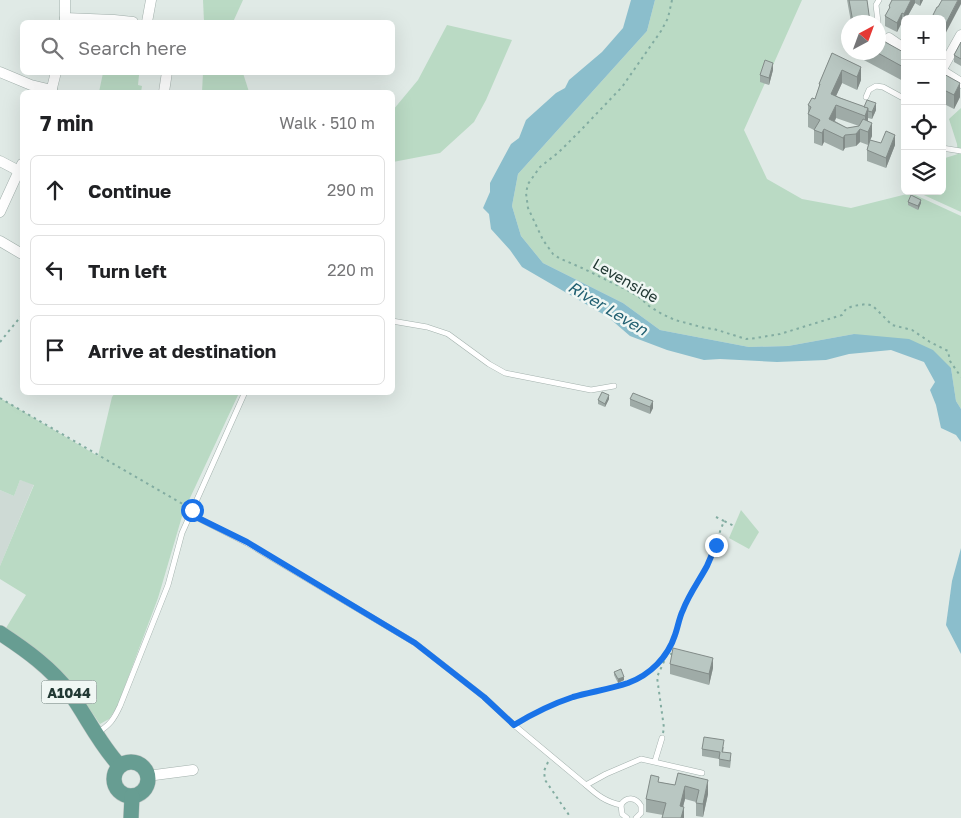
<!DOCTYPE html>
<html lang="en">
<head>
<meta charset="utf-8">
<style>
  :root { --surface:#fff; --page:#f6f6f6; --text:#202124; --muted:#757577; --line:#e0e0e0 }
  body { margin:0; font-family:"Golos Text",sans-serif; background:var(--page); color:var(--text) }
  .controls { position:absolute; right:15px; top:15px; display:grid; overflow:hidden; border-radius:8px; box-shadow:0 5px 20px #0002 }
  .controls button { width:45px; height:45px; display:grid; place-items:center; padding:0; border:0; border-bottom:1px solid var(--line); background:var(--surface); color:var(--text); font:25px sans-serif }
  .compass { position:absolute; left:841px; top:15px; width:45px; height:45px; border-radius:50%; background:var(--surface); box-shadow:0 5px 20px #0002; rotate:41deg }
  .stop { position:absolute; width:15px; height:15px; margin:-11px; border:4px solid #1a73e8; border-radius:50%; background:#fff }
  .stop.end { background:#1a73e8; border-color:#fff; box-shadow:0 1px 5px #0008 }
  .list { margin:0; padding:0; list-style:none }
  h2 { display:flex; justify-content:space-between; align-items:center; height:65px; margin:0; padding:0 20px; font-size:21px }
  h2 small { font-size:16px; font-weight:400; color:var(--muted) }
  .list li { display:grid; grid-template-columns:32px 1fr auto; gap:15px; align-items:center; box-sizing:border-box; height:70px; margin:0 10px 10px; padding:0 10px; border:1px solid var(--line); border-radius:8px }
  .list b { display:block; font-size:19px; white-space:nowrap }
  .list em { font-size:16px; font-style:normal; color:var(--muted) }
  .icon { flex:none; width:28px; height:28px; fill:none; stroke:currentColor; stroke-width:2; stroke-linecap:round; stroke-linejoin:round }
  .map { position:relative; flex:none; width:961px; height:818px; overflow:hidden }
  .search { position:absolute; background:var(--surface); box-shadow:0 5px 20px #0002; left:20px; top:20px; width:375px; height:55px; display:flex; align-items:center; gap:12px; box-sizing:border-box; padding:0 18px; border-radius:8px; color:var(--muted); font-size:19px }
  .panel { position:absolute; background:var(--surface); box-shadow:0 5px 20px #0002; left:20px; top:90px; width:375px; height:305px; border-radius:8px }
  .map>svg:first-child { display:block }
  .built { fill:#cedad5 }
  .green { fill:#badac4 }
  .water { fill:#8bbecc }
  .lines { fill:none; stroke-linecap:round; stroke-linejoin:round }
  .lane-casing { stroke:#a3b1ad; stroke-width:6 }
  .street-casing { stroke:#a3b1ad; stroke-width:11 }
  .primary-casing { stroke:#bdc4c2; stroke-width:16 }
  .path { stroke:#82aca1; stroke-width:2; stroke-dasharray:2.5 4; stroke-linecap:butt }
  .lane { stroke:#fff; stroke-width:5 }
  .street { stroke:#fff; stroke-width:10 }
  .primary { stroke:#679d92; stroke-width:15 }
  .wall { fill:#9faba7; fill-rule:evenodd }
  .shaded-wall { fill:#828b88 }
  .building { fill:#b9c7c2; stroke:#828b88 }
  .route { stroke:#1a73e8; stroke-width:6 }
  .labels { text-anchor:middle; dominant-baseline:central; stroke-width:5; stroke-linejoin:round; paint-order:stroke }
  .shield { fill:#f0f7f4; stroke:#60726e; stroke-width:1 }
  .shield-label { font-size:14px; font-weight:bold; fill:#223934 }
  .street-label { font-size:15px; fill:#223934; stroke:#f0f7f4 }
  .water-label { font-size:16px; font-style:italic; fill:#205f71; stroke:#f0f7f4 }
</style>
</head>
<body>
<div class="map">
<svg width="961" height="818" viewBox="0 0 961 818">
  <rect width="100%" height="100%" fill="#e0eae6"/>
  <path class="built" d="M20,480L34,484L0,566V490L14,496Z"/>
  <g class="green">
    <path d="M203,0H243L233,22H204Z"/>
    <path d="M655,0H802L744,130L767,179L802,199L851,208L911,193L961,216V409L956,401L951,368L854,334L788,346L749,347L660,330L623,303L543,263L521,236L512,206L518,174L647,31Z"/>
    <path d="M447,25L512,40L486,100L474,122L440,153L393,162V110L418,80Z"/>
    <path d="M103,73H124L139,75L138,85L142,86L141,92H99Z"/>
    <path d="M203,73H243L249,92H202Z"/>
    <path d="M961,108V212L915,191H942V159L958,154L957,144L949,119Z"/>
    <path d="M115,393H239L183,513L158,598L117,707L109,719L100,724L71,683L6,628L26,595L0,579V566L34,485L20,480L14,496L0,490V398L98,456L112,397Z"/>
    <path d="M741,510L759,532L749,549L729,538Z"/>
  </g>
  <g class="water">
    <path d="M631,0H655L647,31L518,174L512,206L521,236L543,263L623,303L660,330L749,347L788,346L854,334L909,339L933,350L951,368L956,401L961,409V442L956,435L941,428L936,405L930,390L935,382L924,362L891,350L849,354L826,360L777,362L720,359L704,360L667,350L630,336L608,317L522,267L510,250L491,229L489,214L483,208L490,192V183L511,144L519,138L526,120L556,93L565,88L569,80L602,52L623,28Z"/>
    <path d="M961,548V654L946,625L952,581Z"/>
  </g>
  <g class="lines">
    <g class="lane-casing">
      <g id="lane">
        <path d="M878,22L876,5L879,0"/>
        <path d="M878,28L879,29"/>
        <path d="M866,97L869,90L876,86L883,87L905,99"/>
        <path d="M942,148L961,151"/>
        <path d="M392,321L427,327L448,334L489,364L505,373L591,390L614,386"/>
        <path d="M190,514L247,543L415,643L484,697L514,725L586,785L606,774L641,759L702,773"/>
        <path d="M97,733C110,725 114,719 120,706L168,585L182,533L245,392"/>
        <path d="M655,761L662,738"/>
        <path d="M586,785C597,795 606,802 621,805"/>
        <path d="M627,818L622,814L621,805C626,796 636,797 641,806V813L636,818"/>
      </g>
    </g>
    <g class="street-casing">
      <g id="street">
        <path d="M65,18L114,20L133,22"/>
        <path d="M65,22V0"/>
        <path d="M147,22L151,0"/>
        <path d="M889,38L905,49"/>
        <path d="M942,69L961,35"/>
        <path d="M942,71L961,83"/>
        <path d="M0,72L31,85L52,90"/>
        <path d="M51,92L56,72"/>
        <path d="M164,92L167,72"/>
        <path d="M0,161L19,171"/>
        <path d="M0,212L22,164"/>
        <path d="M0,241L22,254"/>
        <path d="M147,776L193,770"/>
      </g>
    </g>
    <g class="primary-casing">
      <g id="primary">
        <path d="M0,633C26,650 51,668 70,693C87,717 100,745 120,766"/>
        <circle cx="131" cy="779" r="17"/>
        <path d="M131,818L132,796"/>
      </g>
    </g>
    <g class="path">
      <path d="M672,0L668,18L661,31L622,87L580,131L559,152L540,167L528,184L526,193L528,208L543,240L553,254L559,258L582,268L627,290L639,297L649,306L662,314L675,320L705,328L714,329L746,339L756,338L780,334L842,315L846,309L853,306L867,304L873,306L892,325L912,330L930,342L948,351L950,361L961,377"/>
      <path d="M0,342L22,315"/>
      <path d="M0,398L186,506"/>
      <path d="M716,517L724,521"/>
      <path d="M519,722C535,712 556,702 575,697C598,691 623,687 644,675C653,670 660,662 666,654H674"/>
      <path d="M663,733L664,728L657,677L675,637L682,610L696,584L707,566L724,521L734,526"/>
      <path d="M548,762L544,771L545,780L571,818"/>
    </g>
    <use href="#lane" class="lane"/>
    <use href="#street" class="street"/>
    <use href="#primary" class="primary"/>
  </g>
  <g class="wall">
    <path d="M847,0H867L870,22H851Z"/>
    <path d="M892,0H923L920,6L915,3L904,23L902,22L897,32L885,26V16L889,10V6Z"/>
    <path d="M961,42V66L954,62V55Z"/>
    <path d="M862,52L905,53V82L862,59Z"/>
    <path d="M832,53L861,80L857,90L842,83L836,96L864,107L876,110L872,119L868,118V121L872,136L870,140L881,143L895,145L886,168L867,161V150L868,145L860,142L856,146L845,148L843,151L824,142L822,146L814,143V130L808,127V105L815,99L819,87V84ZM836,118L859,126L847,128L835,121Z"/>
    <path d="M773,70L769,85L760,82V75Z"/>
    <path d="M942,73L960,97L954,109L942,103Z"/>
    <path d="M908,202L921,203L918,210L908,205Z"/>
    <path d="M609,399L605,407L598,404V400Z"/>
    <path d="M630,399L653,408L650,414L630,406Z"/>
    <path d="M670,664L713,668L709,685L670,674Z"/>
    <path d="M614,672L624,680L618,683L614,675Z"/>
    <path d="M724,747L723,752L731,760L730,768L719,766V759L702,756V749Z"/>
    <path d="M678,773L708,794L703,817L696,816V802L685,799L683,807L684,818L663,815L646,812V799L659,782L675,785Z"/>
  </g>
  <g class="shaded-wall">
    <path d="M911,0H915V3L906,19H905L904,23V14Z"/>
    <path d="M920,0H923L920,6Z"/>
    <path d="M958,0H961V4L942,40V31Z"/>
    <path d="M902,13V22L897,32V23Z"/>
    <path d="M773,63V70L769,85V78Z"/>
    <path d="M861,67V80L857,90V77Z"/>
    <path d="M842,70V83L831,107V94Z"/>
    <path d="M960,83V97L954,109V95Z"/>
    <path d="M876,103V110L872,119V112Z"/>
    <path d="M836,105V118L829,132V119Z"/>
    <path d="M868,108V121L865,129V116Z"/>
    <path d="M872,123V136L868,145V132Z"/>
    <path d="M824,129V142L822,146V133Z"/>
    <path d="M860,129V142L856,146V134Z"/>
    <path d="M845,135V148L843,151V138Z"/>
    <path d="M895,135V145L886,168V158Z"/>
    <path d="M921,200V203L918,210V206Z"/>
    <path d="M609,395V399L605,407V404Z"/>
    <path d="M653,401V408L650,414V407Z"/>
    <path d="M713,658V668L709,685V674Z"/>
    <path d="M624,677V680L618,683V679Z"/>
    <path d="M708,780V794L703,817V804Z"/>
    <path d="M685,786V799L680,818V806Z"/>
    <path d="M684,807V818H681Z"/>
  </g>
  <g class="building">
    <path d="M849,0H867L870,22H853Z"/>
    <path d="M892,0H911L904,14L902,13L897,23L885,16L890,7L889,6Z"/>
    <path d="M942,0H958L942,31V19H931L937,7H938Z"/>
    <path d="M878,38L905,53V68L876,52H878Z"/>
    <path d="M961,42V59L954,55Z"/>
    <path d="M832,53L861,67L857,77L842,70L831,94L840,98L868,108L865,116L836,105L829,119L847,128L859,126L863,119L872,123L868,132L860,129L856,134L845,135L843,138L824,129L822,133L814,130L820,120L808,114L811,107L808,105L812,98L815,99L820,84H819Z"/>
    <path d="M765,60L773,63L769,78L760,75Z"/>
    <path d="M942,73L960,83L954,95L942,89Z"/>
    <path d="M867,100L876,103L872,112L868,111V108L864,107Z"/>
    <path d="M886,131L895,135L886,158L867,150L870,140L881,143Z"/>
    <path d="M911,195L921,200L918,206L908,202Z"/>
    <path d="M602,392L609,395L605,404L598,400Z"/>
    <path d="M633,393L653,401L650,407L630,399Z"/>
    <path d="M673,648L713,658L709,674L670,664Z"/>
    <path d="M621,669L624,677L618,679L614,672Z"/>
    <path d="M704,737L724,740L722,752L731,753L730,761L719,759L720,752L702,749Z"/>
    <path d="M678,773L708,780L703,804L696,803L699,790L685,786L680,806L684,807L681,818H662L666,803L646,799L651,775L659,777L658,782L675,785Z"/>
  </g>
  <g class="lines">
    <path class="route" d="M192,510L190,514L247,542L415,643L484,697L514,725C532,714 552,704 573,697C591,692 610,689 628,683C650,675 668,657 675,635C678,627 679,618 683,610C689,594 699,581 707,566C710,559 713,552 716,545"/>
  </g>
  <g class="labels">
    <rect class="shield" x="41.5" y="680.5" width="55" height="23" rx="4"/>
    <g class="shield-label">
      <text x="69" y="692">A1044</text>
    </g>
    <g class="street-label">
      <text transform="translate(626 280) rotate(30)">Levenside</text>
    </g>
    <g class="water-label">
      <text transform="translate(608 308) rotate(31)">River Leven</text>
    </g>
  </g>
</svg>
<div class="controls">
<button>+</button>
<button>−</button>
<button><svg class="icon" aria-label="locate" viewBox="0 0 24 24"><circle cx="12" cy="12" r="6"/><path d="M12 2v4M12 18v4M2 12h4M18 12h4"/></svg></button>
<button><svg class="icon" aria-label="layers" viewBox="0 0 24 24"><path d="M12 4l9 5-9 5-9-5zM3 14l9 5 9-5"/></svg></button>
</div>
<svg class="compass" viewBox="-18 -18 36 36"><path d="M0-13l5 13h-10z" fill="#e53935"/><path d="M0 13l5-13h-10z" fill="#757577"/></svg>
<div class="stop" style="left:192px;top:510px"></div>
<div class="stop end" style="left:716px;top:545px"></div>
<div class="search"><svg class="icon" aria-label="search" viewBox="0 0 24 24"><circle cx="10" cy="10" r="6"/><path d="M15 15l6 6"/></svg>Search here</div>
<section class="panel">
<h2>7 min<small>Walk · 510 m</small></h2>
<ul class="list">
<li><svg class="icon" aria-label="ahead" viewBox="0 0 24 24"><path d="M12 20V5M6 11l6-6 6 6"/></svg><div><b>Continue</b></div><em>290 m</em></li>
<li><svg class="icon" aria-label="left" viewBox="0 0 24 24"><path d="M17 20v-9H6M10 6l-5 5 5 5"/></svg><div><b>Turn left</b></div><em>220 m</em></li>
<li><svg class="icon" aria-label="arrive" viewBox="0 0 24 24"><path d="M6 21V4h12l-3 4 3 4H6"/></svg><div><b>Arrive at destination</b></div></li>
</ul>
</section>
</div>
</body>
</html>
